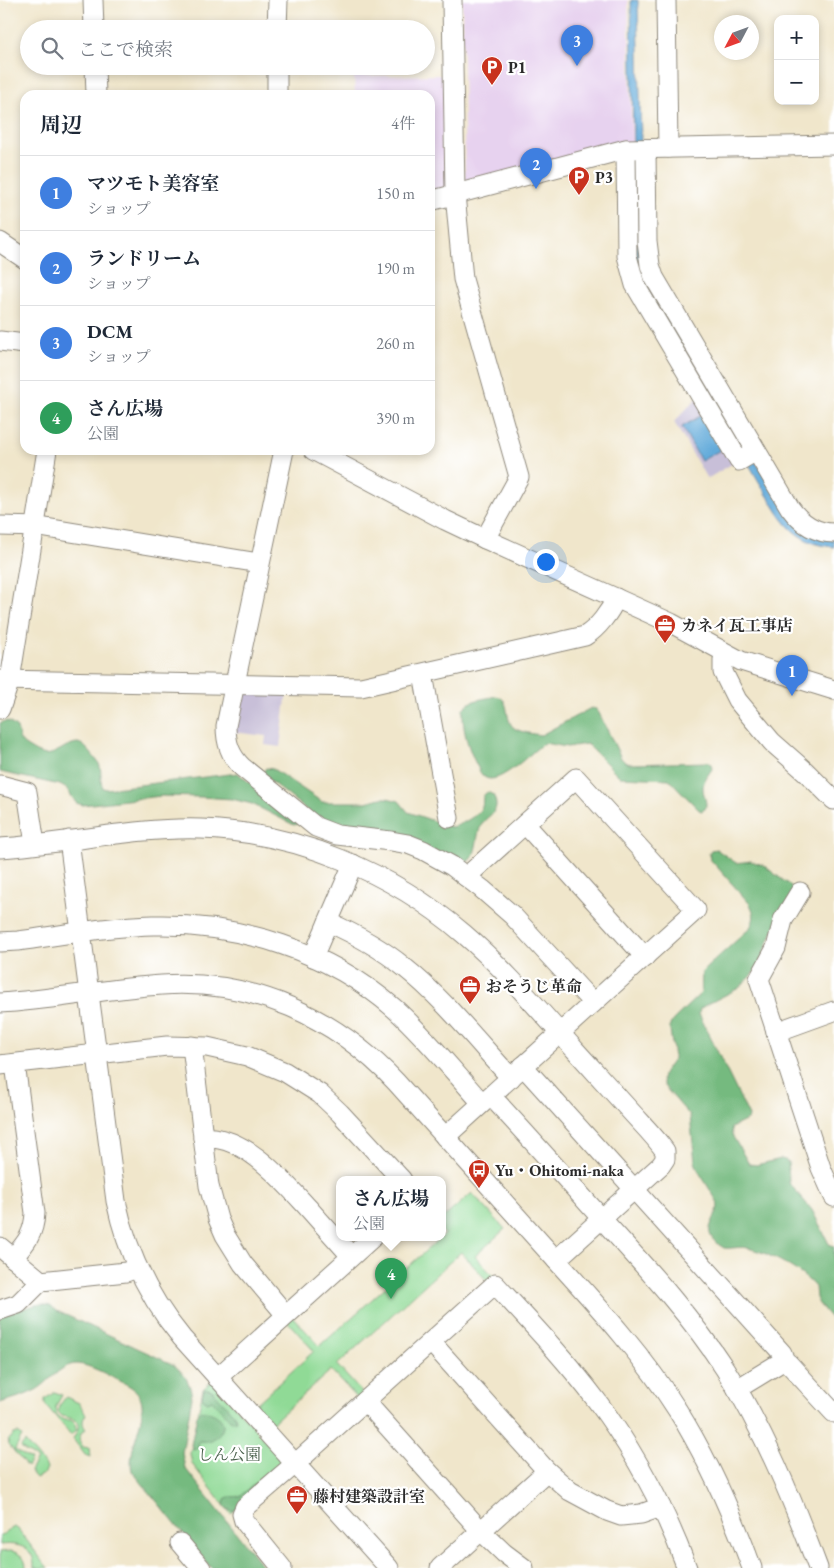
<!DOCTYPE html>
<html lang="ja">
<head>
<meta charset="utf-8">
<style>
  :root { --surface:#fff; --page:#f6f6f7; --text:#1f2937; --muted:#747a83; --line:#e0e1e3; --accent:#111827 }
  body { margin:0; font-family:"EB Garamond","Noto Serif JP",serif; background:var(--page); color:var(--text) }
  .controls { position:absolute; right:15px; top:15px; display:grid; overflow:hidden; border-radius:10px; box-shadow:0 2px 8px #0003 }
  .controls button { width:45px; height:45px; display:grid; place-items:center; padding:0; border:0; border-bottom:1px solid var(--line); background:var(--surface); color:var(--text); font:25px sans-serif }
  .compass { position:absolute; left:714px; top:15px; width:45px; height:45px; border-radius:50%; background:var(--surface); box-shadow:0 2px 8px #0003; rotate:229deg }
  .you { position:absolute; left:545px; top:561px; width:18px; height:18px; margin:-12px; border:4px solid #fff; border-radius:50%; background:#1a73e8; box-shadow:0 0 0 8px #1a73e833 }
  .badge { display:grid; place-items:center; width:32px; height:32px; border-radius:50%; background:var(--accent); color:#fff; font-size:16px; font-weight:700 }
  .pin { position:absolute; translate:-50% -41px; filter:drop-shadow(0 1px 2px #0008) }
  .pin::after { content:''; position:absolute; top:26px; width:18px; height:15px; background:inherit; clip-path:polygon(0 0,100% 0,50% 100%) }
  .popup { position:absolute; left:336px; top:1176px; width:110px; height:65px; box-sizing:border-box; display:grid; place-content:center; border-radius:10px; background:var(--surface); filter:drop-shadow(0 1px 4px #0005); font-size:16px; white-space:nowrap; color:var(--muted) }
  .popup b { font-size:19px; color:var(--text) }
  .popup::after { content:''; position:absolute; left:50%; top:100%; margin-left:-10px; border:10px solid transparent; border-top-color:var(--surface) }
  .list { margin:0; padding:0; list-style:none }
  h2 { display:flex; justify-content:space-between; align-items:center; height:65px; margin:0; padding:0 20px; font-size:21px }
  h2 small { font-size:16px; font-weight:400; color:var(--muted) }
  .list li { display:grid; grid-template-columns:32px 1fr auto; gap:15px; align-items:center; box-sizing:border-box; height:75px; padding:0 20px; border-top:1px solid var(--line) }
  .list b { display:block; font-size:19px; white-space:nowrap }
  .list p { margin:0; font-size:16px; white-space:nowrap; color:var(--muted) }
  .list em { font-size:16px; font-style:normal; color:var(--muted) }
  .icon { flex:none; width:28px; height:28px; fill:none; stroke:currentColor; stroke-width:2; stroke-linecap:round; stroke-linejoin:round }
  .map { position:relative; flex:none; width:834px; height:1568px; overflow:hidden }
  .search { position:absolute; background:var(--surface); box-shadow:0 2px 8px #0003; left:20px; top:20px; width:415px; height:55px; display:flex; align-items:center; gap:12px; box-sizing:border-box; padding:0 18px; border-radius:28px; color:var(--muted); font-size:19px }
  .panel { position:absolute; background:var(--surface); box-shadow:0 2px 8px #0003; left:20px; top:90px; width:415px; height:365px; border-radius:15px }
  .map>svg:first-child { display:block }
  .built { fill:#e7d2ef }
  .industrial { fill:#c8bfd8 }
  .green { fill:#90da96; stroke:#5e8260 }
  .forest { fill:#74ba7f; stroke:#507255 }
  .water { fill:#63abda; stroke:#476b82 }
  .lines { fill:none; stroke-linecap:round; stroke-linejoin:round }
  .minor-casing { stroke:#8e887b; stroke-width:21 }
  .minor { stroke:#fff; stroke-width:19 }
  .labels { text-anchor:middle; dominant-baseline:central; stroke-width:4.5; stroke-linejoin:round; paint-order:stroke }
  .poi-label { font-size:16px; font-weight:bold; fill:#2b2b2b; stroke:#fff; text-anchor:start }
  .park-label { font-size:16px; fill:#49604b; stroke:#fff }
</style>
</head>
<body>
<div class="map">
<svg width="834" height="1568" viewBox="0 0 834 1568">
  <rect width="100%" height="100%" fill="#fff"/>
  <filter id="ink" filterUnits="userSpaceOnUse"><feTurbulence type="fractalNoise" baseFrequency=".02" numOctaves="2"/><feDisplacementMap in="SourceGraphic" scale="10" xChannelSelector="R" yChannelSelector="G"/><feConvolveMatrix kernelMatrix="1 2 1 2 8 2 1 2 1" color-interpolation-filters="sRGB"/></filter>
  <filter id="wash" filterUnits="userSpaceOnUse"><feTurbulence type="fractalNoise" baseFrequency=".0096" numOctaves="4" result="noise"/><feDisplacementMap in="SourceGraphic" scale="20" xChannelSelector="R" yChannelSelector="G"/><feGaussianBlur stdDeviation="1.12" result="paint"/><feColorMatrix in="noise" values="0 0 0 0 0 0 0 0 0 0 0 0 0 0 0 0 0 1.4 0 .05"/><feComposite in="paint" operator="in"/></filter>
  <g filter="url(#wash)">
    <rect width="100%" height="100%" fill="#f0e6cb"/>
    <g class="built">
      <path d="M462,0H628L632,142L470,185L465,180Z"/>
      <path d="M448,75L449,187L430,196V95H355L354,76Z"/>
    </g>
    <g class="industrial">
      <path d="M697,398L735,462L707,479L674,422Z"/>
      <path d="M287,691L280,747L265,745L266,736L233,732L240,693Z"/>
    </g>
    <g class="green">
      <path d="M472,1193L505,1229L475,1256L495,1278L489,1283L461,1252L337,1365L364,1395L359,1400L331,1370L272,1423L255,1405L314,1351L287,1321L292,1316L320,1346L440,1238H442L445,1234L442,1231V1219Z"/>
      <path d="M212,1381L285,1462L284,1467L231,1514L192,1464L190,1454L203,1389Z"/>
      <path d="M55,1392L62,1395L55,1408L57,1416L64,1420H71L75,1424L76,1430L71,1435L45,1404V1399Z"/>
      <path d="M66,1397L79,1403L86,1415C82,1419 82,1425 86,1429L81,1433L79,1440L83,1447L89,1448L90,1457L85,1455L73,1439C83,1423 78,1419 62,1416L58,1412L59,1406Z"/>
      <path d="M18,1433L22,1436L15,1450L31,1460L27,1467L9,1445L8,1441L14,1434Z"/>
      <path d="M25,1442L46,1466L47,1469L45,1473L36,1478L30,1471L37,1459L22,1449L21,1447Z"/>
      <path d="M14,1527L18,1529L48,1568H34C35,1546 17,1543 0,1545V1536Z"/>
      <path d="M11,1551C20,1553 26,1558 26,1568H0V1552Z"/>
    </g>
    <g class="forest">
      <path d="M496,696C511,698 504,718 513,727C518,732 533,734 541,735L591,708L596,709L599,713L621,758L625,762L630,764L708,762L711,764L712,769C708,775 703,781 703,788C703,796 708,802 705,809L701,811L698,809L669,779L620,777L587,744L567,747L544,743C532,751 501,785 486,778C480,775 478,767 475,762C467,745 462,727 463,709C470,699 485,699 496,696Z"/>
      <path d="M5,721L9,722L17,728C20,741 19,742 31,749C47,759 52,754 67,746C70,745 74,743 78,743C85,744 93,756 98,762C103,770 99,779 103,788L106,789L238,773L298,824L294,825L252,804L232,799L201,797L161,796L83,805L76,803L67,789L60,785L0,772V723Z"/>
      <path d="M266,768L273,769L322,802H366L381,798H387L399,801L408,812L451,827C460,825 479,816 482,806C484,799 480,796 488,792L493,795C495,798 496,802 496,806C495,814 486,817 482,824C474,837 480,862 461,863L328,827L264,776L263,772Z"/>
      <path d="M716,849L736,863L751,861L763,865L788,884L791,887L793,892L774,928L758,968L739,988L704,1006L700,1009L699,1014L748,1114L749,1117L747,1120L731,1128L732,1135L749,1164L756,1165L781,1159L785,1160L788,1162L789,1183L812,1210L829,1244L834,1247V1284L831,1290L834,1295V1322L819,1304L816,1298L815,1287C802,1271 768,1252 747,1248C740,1246 732,1249 724,1248C693,1230 723,1219 717,1201L699,1172L695,1162L690,1116L664,1086C658,1074 669,1068 674,1058L670,1030V1025L673,1020L701,993L702,972L706,968L749,929C755,920 755,914 750,904L710,859L709,853L711,850Z"/>
      <path d="M42,1304L50,1306L57,1311L172,1364C184,1372 190,1382 192,1397L182,1453L185,1468L264,1568H211L132,1471C127,1451 144,1425 142,1404C141,1391 130,1386 120,1381C107,1375 91,1365 77,1364C60,1364 49,1383 36,1390C25,1396 12,1399 0,1403V1316L35,1305Z"/>
      <path d="M204,1389H208L212,1390L235,1416L236,1420L232,1421L230,1420L212,1400L208,1402L204,1400L202,1396Z"/>
      <path d="M201,1411C214,1411 232,1422 218,1435C215,1438 211,1441 207,1441C205,1442 202,1441 199,1441L198,1448L193,1449L191,1445L197,1415Z"/>
      <path d="M274,1468L276,1469L235,1510L232,1511L227,1509L224,1505L225,1499C230,1495 234,1498 240,1496Z"/>
    </g>
    <g class="water">
      <path d="M631,0H638L641,143H633Z"/>
      <path d="M633,154H641V241L750,450L743,454L648,294L634,255Z"/>
      <path d="M702,415L722,449L701,461L682,427Z"/>
      <path d="M753,457L786,511L834,540V547C799,544 786,527 769,498C761,486 754,473 747,461Z"/>
    </g>
  </g>
  <g filter="url(#ink)">
    <g class="lines">
      <g class="minor-casing">
        <g id="minor">
          <path d="M93,0L94,29"/>
          <path d="M452,0L455,194L463,279L519,477L485,539"/>
          <path d="M666,0L668,148"/>
          <path d="M277,29L278,0"/>
          <path d="M95,66L96,95"/>
          <path d="M277,95V66"/>
          <path d="M626,149L627,256L635,285L739,461L756,451"/>
          <path d="M646,149L647,241L650,265L654,277L790,508C801,523 815,533 834,533"/>
          <path d="M430,201L626,149L834,145"/>
          <path d="M0,242L25,259"/>
          <path d="M0,341L25,344"/>
          <path d="M284,450L226,726C226,743 230,755 242,767L316,827L337,835L391,841L408,844L423,850L452,866L482,889L512,915L593,1003"/>
          <path d="M313,450L445,520L485,539L671,623L741,661L834,690"/>
          <path d="M0,526L40,527L259,563"/>
          <path d="M726,654L723,660V672L737,700L772,742L805,771L834,800"/>
          <path d="M423,674L449,818"/>
          <path d="M0,680L361,687L585,636C598,628 610,612 616,598"/>
          <path d="M0,709L10,680L47,450"/>
          <path d="M0,785L27,792L35,844"/>
          <path d="M525,824L645,957"/>
          <path d="M69,840L116,1201C127,1253 148,1297 182,1338L389,1568"/>
          <path d="M0,848C67,844 133,827 201,829C296,832 392,872 464,934C505,969 540,1011 576,1051C595,1072 615,1094 634,1115C645,1127 656,1138 665,1151V1159L661,1165L556,1260"/>
          <path d="M800,892L783,920L776,948L759,979L821,1168L834,1197"/>
          <path d="M328,922C355,934 381,948 404,967C444,999 476,1040 511,1078"/>
          <path d="M0,942L18,941C62,935 109,926 153,925C240,923 329,951 395,1009C426,1037 454,1072 482,1103"/>
          <path d="M313,957L353,864"/>
          <path d="M0,1003C54,1000 108,988 162,985C253,979 335,1017 396,1082C446,1138 497,1194 547,1250C594,1302 641,1352 678,1411C709,1461 732,1513 752,1568"/>
          <path d="M776,1032L834,1011"/>
          <path d="M192,1046L209,1186L218,1219L225,1235L243,1264L286,1315"/>
          <path d="M0,1065L167,1046L207,1047L247,1056L285,1072L320,1094L340,1113L402,1180"/>
          <path d="M523,1066L782,1353L785,1362"/>
          <path d="M491,1096C531,1139 571,1184 610,1228C651,1273 692,1318 725,1369C765,1432 792,1499 818,1568"/>
          <path d="M445,1137L696,910L576,778L466,877"/>
          <path d="M203,1138C245,1134 285,1183 310,1210C324,1226 338,1241 351,1256"/>
          <path d="M0,1247L41,1281L126,1272L137,1268"/>
          <path d="M13,1258C26,1243 34,1234 35,1213L15,1064"/>
          <path d="M0,1310L18,1304L41,1281"/>
          <path d="M431,1342L547,1471L570,1491L607,1511L621,1516L641,1514L661,1507"/>
          <path d="M217,1378L372,1238"/>
          <path d="M737,1389L778,1364L783,1362L788,1363L834,1413"/>
          <path d="M365,1401L481,1531L504,1553L524,1568"/>
          <path d="M180,1543L201,1568"/>
          <path d="M282,1568L244,1521L242,1514L245,1507L295,1464L495,1284C530,1322 566,1360 597,1401C635,1452 665,1509 687,1568"/>
          <path d="M440,1568L547,1471"/>
        </g>
      </g>
      <use href="#minor" class="minor"/>
    </g>
  </g>
  <defs>
    <g id="parking-pin" transform="scale(1.125)"><path d="M0 17L-7.5 6A9.5 9.5 0 1 1 7.5 6Z" fill="#c8321e" stroke="#fff"/><path d="M-3.5-5.5H1a3.5 3.5 0 0 1 0 7H-1V5.5H-3.5ZM-1-3.4V-.6H.8a1.4 1.4 0 0 0 0-2.8Z" fill="#fff"/></g>
    <g id="office-pin" transform="scale(1.125)"><path d="M0 17L-7.5 6A9.5 9.5 0 1 1 7.5 6Z" fill="#c8321e" stroke="#fff"/><path d="M-6-3h4V-5.5h4V-3h4V5H-6ZM-1-4.5V-3h2v-1.5ZM-6 0V1H6V0Z" fill="#fff"/></g>
    <g id="bus-pin" transform="scale(1.125)"><path d="M0 17L-7.5 6A9.5 9.5 0 1 1 7.5 6Z" fill="#c8321e" stroke="#fff"/><path d="M-5-6H5V4H4V6H2V4H-2V6H-4V4H-5ZM-3.5-4V0h7V-4ZM-3.5 1.2v1.5H-2V1.2ZM2 1.2v1.5H3.5V1.2Z" fill="#fff"/></g>
  </defs>
  <g fill-rule="evenodd">
    <use href="#parking-pin" x="492" y="67"/>
    <use href="#parking-pin" x="579" y="177"/>
    <use href="#office-pin" x="665" y="625"/>
    <use href="#office-pin" x="470" y="986"/>
    <use href="#bus-pin" x="479" y="1170"/>
    <use href="#office-pin" x="297" y="1496"/>
  </g>
  <g class="labels">
    <g class="poi-label">
      <text x="508" y="67">P1</text>
      <text x="595" y="177">P3</text>
      <text x="681" y="625">カネイ瓦工事店</text>
      <text x="486" y="986">おそうじ革命</text>
      <text x="495" y="1170">Yu・Ohitomi-naka</text>
      <text x="313" y="1496">藤村建築設計室</text>
    </g>
    <g class="park-label">
      <text x="229" y="1454">しん公園</text>
    </g>
  </g>
</svg>
<div class="controls">
<button>+</button>
<button>−</button>
</div>
<svg class="compass" viewBox="-18 -18 36 36"><path d="M0-13l5 13h-10z" fill="#e53935"/><path d="M0 13l5-13h-10z" fill="#747a83"/></svg>
<div class="you"></div>
<div class="pin badge" style="left:792px;top:696px;background:#3f7fe0">1</div>
<div class="pin badge" style="left:536px;top:189px;background:#3f7fe0">2</div>
<div class="pin badge" style="left:577px;top:66px;background:#3f7fe0">3</div>
<div class="pin badge" style="left:391px;top:1299px;background:#2e9e5b">4</div>
<div class="popup"><b>さん広場</b>公園</div>
<div class="search"><svg class="icon" aria-label="search" viewBox="0 0 24 24"><circle cx="10" cy="10" r="6"/><path d="M15 15l6 6"/></svg>ここで検索</div>
<section class="panel">
<h2>周辺<small>4件</small></h2>
<ul class="list">
<li><span class="badge" style="background:#3f7fe0">1</span><div><b>マツモト美容室</b><p>ショップ</p></div><em>150 m</em></li>
<li><span class="badge" style="background:#3f7fe0">2</span><div><b>ランドリーム</b><p>ショップ</p></div><em>190 m</em></li>
<li><span class="badge" style="background:#3f7fe0">3</span><div><b>DCM</b><p>ショップ</p></div><em>260 m</em></li>
<li><span class="badge" style="background:#2e9e5b">4</span><div><b>さん広場</b><p>公園</p></div><em>390 m</em></li>
</ul>
</section>
</div>
</body>
</html>
